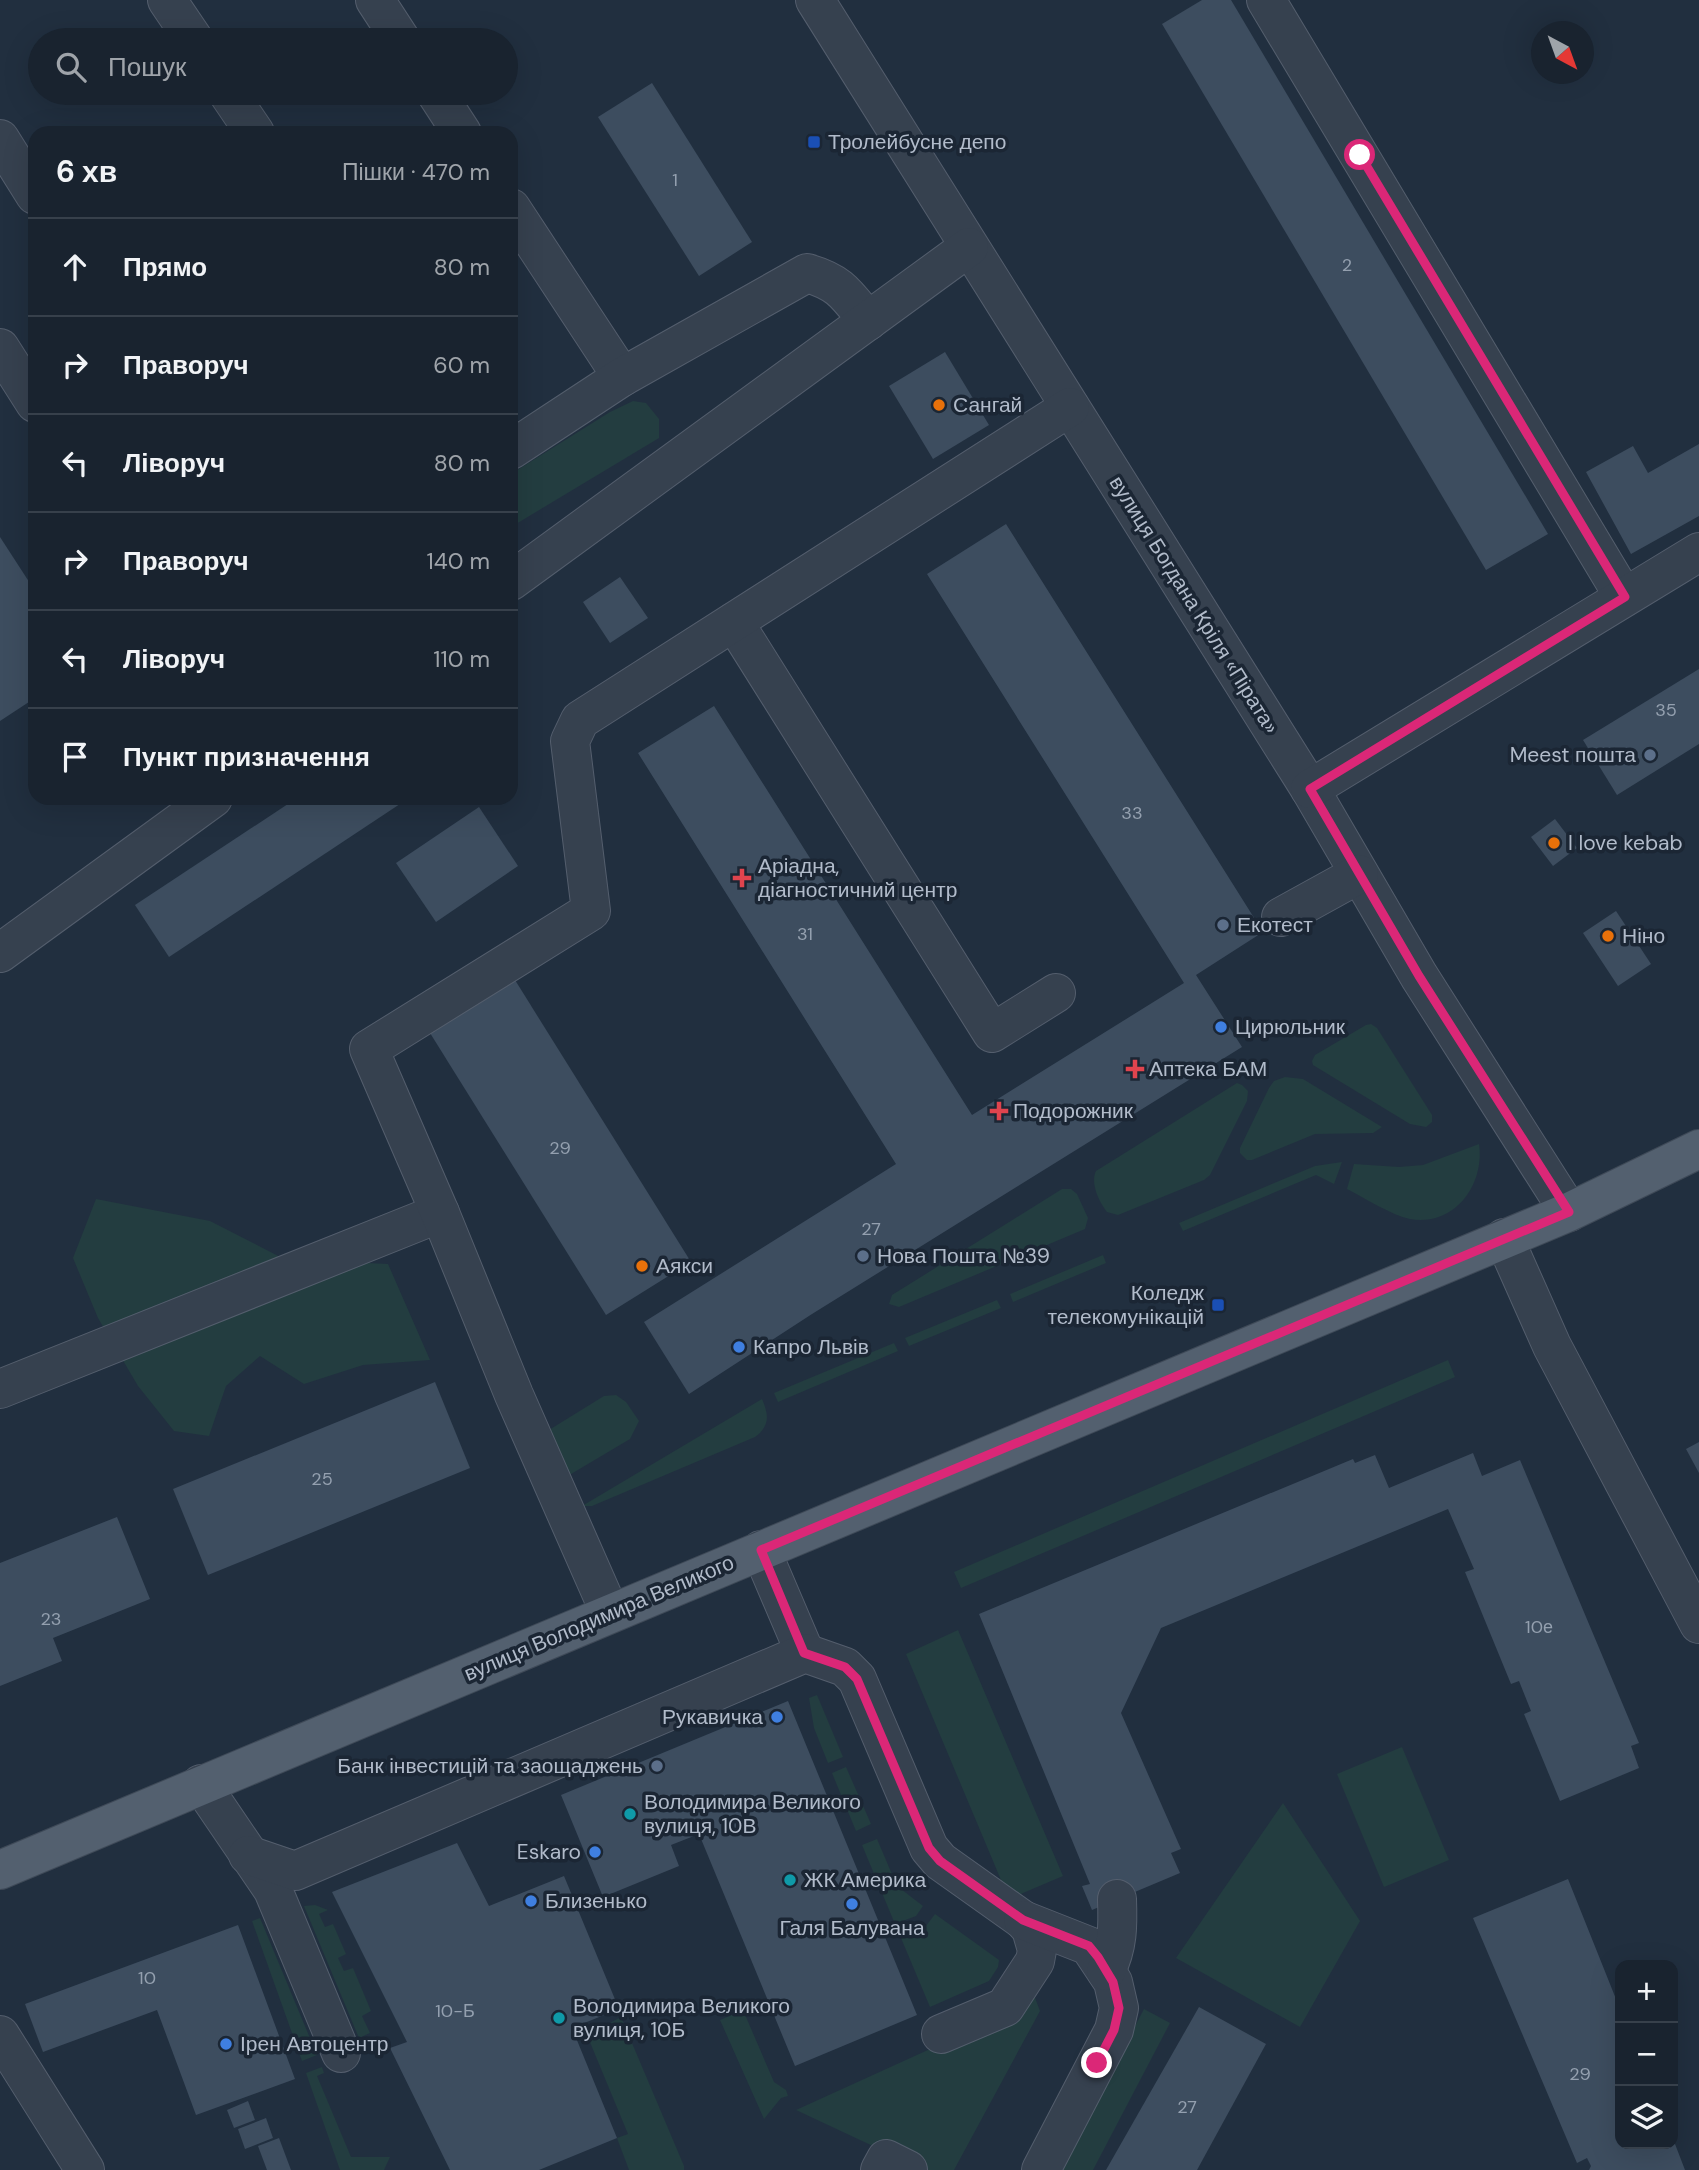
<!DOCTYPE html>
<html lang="uk">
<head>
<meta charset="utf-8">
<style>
  :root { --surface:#19232f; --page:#222b37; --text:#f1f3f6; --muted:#9fa4aa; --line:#37404b }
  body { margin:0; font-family:"DM Sans",sans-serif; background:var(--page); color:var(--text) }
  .controls { position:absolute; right:21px; bottom:21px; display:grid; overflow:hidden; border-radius:14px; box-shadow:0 7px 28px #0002 }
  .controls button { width:63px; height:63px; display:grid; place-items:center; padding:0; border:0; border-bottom:2px solid var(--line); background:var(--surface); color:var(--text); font:35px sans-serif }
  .compass { position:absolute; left:1531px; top:21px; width:63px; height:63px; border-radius:50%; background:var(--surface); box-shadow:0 7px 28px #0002; rotate:139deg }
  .stop { position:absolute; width:21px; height:21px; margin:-16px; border:5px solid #db2777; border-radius:50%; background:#fff }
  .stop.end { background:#db2777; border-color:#fff; box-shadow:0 2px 7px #0008 }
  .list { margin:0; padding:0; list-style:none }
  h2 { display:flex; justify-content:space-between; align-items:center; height:91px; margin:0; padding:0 28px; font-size:30px }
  h2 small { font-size:23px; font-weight:400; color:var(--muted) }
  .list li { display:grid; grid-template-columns:46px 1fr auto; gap:21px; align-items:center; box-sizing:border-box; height:98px; padding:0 28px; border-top:2px solid var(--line) }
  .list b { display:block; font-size:26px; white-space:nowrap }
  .list em { font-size:23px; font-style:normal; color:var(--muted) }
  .icon { flex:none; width:38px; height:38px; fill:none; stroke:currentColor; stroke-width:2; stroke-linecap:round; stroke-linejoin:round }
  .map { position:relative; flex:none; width:1699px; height:2170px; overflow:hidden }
  .search { position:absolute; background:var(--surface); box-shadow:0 7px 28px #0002; left:28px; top:28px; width:490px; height:77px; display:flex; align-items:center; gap:18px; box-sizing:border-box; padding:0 24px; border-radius:38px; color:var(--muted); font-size:26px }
  .panel { position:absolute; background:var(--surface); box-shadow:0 7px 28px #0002; left:28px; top:126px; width:490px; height:679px; border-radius:21px }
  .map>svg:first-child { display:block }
  .green { fill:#233d40 }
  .building { fill:#3d4d5f }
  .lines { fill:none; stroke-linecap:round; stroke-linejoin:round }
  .minor-casing { stroke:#545e6d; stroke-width:40 }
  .major-casing { stroke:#3f4a58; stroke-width:40 }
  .minor { stroke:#36414f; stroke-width:38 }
  .major { stroke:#53606f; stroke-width:38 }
  .route { stroke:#db2777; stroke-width:9 }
  .transit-dot { fill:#1a4fb4; stroke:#1b2634; stroke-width:2.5 }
  .food-dot { fill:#e8710a; stroke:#1b2634; stroke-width:2.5 }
  .service-dot { fill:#5c6f8a; stroke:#1b2634; stroke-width:2.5 }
  .health-dot { fill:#e0444e; stroke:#1b2634; stroke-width:2.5 }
  .shop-dot { fill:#3f7fe0; stroke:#1b2634; stroke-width:2.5 }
  .culture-dot { fill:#0f9aa8; stroke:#1b2634; stroke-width:2.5 }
  .labels { text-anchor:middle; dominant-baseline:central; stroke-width:7; stroke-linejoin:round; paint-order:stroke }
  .number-label { font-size:18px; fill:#94a0af }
  .poi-label { font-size:21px; fill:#b1bbca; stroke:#1b2634; text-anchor:start }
  .street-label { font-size:21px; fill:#b1bbca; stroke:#1b2634 }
</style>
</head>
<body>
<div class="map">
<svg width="1699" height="2170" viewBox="0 0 1699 2170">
  <rect width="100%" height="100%" fill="#212f3f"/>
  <g class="green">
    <path d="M633,401L646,403L659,419V438L511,527V474L610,412Z"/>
    <path d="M1371,1024L1377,1028L1432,1115V1122L1426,1127L1410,1124L1313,1065L1312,1061L1315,1055L1366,1025Z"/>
    <path d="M1285,1077L1303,1079L1382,1127L1373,1133L1315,1134L1252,1160H1247L1240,1153V1148L1269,1088L1274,1081Z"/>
    <path d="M1237,1083L1242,1085L1248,1091L1247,1101L1210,1175L1204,1180L1118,1215L1107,1212C1099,1202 1090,1183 1096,1171Z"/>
    <path d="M1479,1144C1485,1184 1455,1227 1410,1219C1391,1215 1365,1198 1347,1189L1354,1164L1399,1167L1423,1165Z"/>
    <path d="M1342,1162L1334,1184L1316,1175L1183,1231L1179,1223L1315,1166Z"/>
    <path d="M1062,1189H1071L1077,1194L1088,1218L1085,1229L899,1307L889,1304L892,1295Z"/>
    <path d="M96,1199L210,1221L284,1259L388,1264L430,1360L363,1365L304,1384L260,1356L226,1386L209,1436L174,1431L138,1386L98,1318L73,1258Z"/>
    <path d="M1103,1255L1106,1263L1013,1302L1010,1294Z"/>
    <path d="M997,1300L1001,1308L909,1346L905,1338Z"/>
    <path d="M894,1343L898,1351L778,1402L774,1393Z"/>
    <path d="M1448,1360L1455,1377L961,1588L954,1572Z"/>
    <path d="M616,1395L626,1402L639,1421L630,1439L566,1477L549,1430L604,1396Z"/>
    <path d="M762,1399C769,1415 770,1426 755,1437L592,1506H582Z"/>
    <path d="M958,1630L1063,1876L1009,1899L906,1654Z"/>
    <path d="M817,1695L843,1757L828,1763L814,1728L809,1698Z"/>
    <path d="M1402,1747L1449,1860L1384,1887L1337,1774Z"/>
    <path d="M846,1767L871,1824L856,1831L832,1773Z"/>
    <path d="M1283,1803L1360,1921L1300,2027L1176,1958Z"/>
    <path d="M877,1839L897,1886L923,1906L916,1916L895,1924L862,1845Z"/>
    <path d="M315,1905L328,1910L319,1914L325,1927L333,1924L346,1954L338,1958L344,1971L353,1968L371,2011L362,2016L370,2033L359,2038L304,1906Z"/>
    <path d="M935,1914L999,1960L998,1967L989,1981L930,2007L901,1938L926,1926Z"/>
    <path d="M260,1918L317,2055L302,2061L252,1921Z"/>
    <path d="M1029,1982L1040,2011L954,2170H924L796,2110L1007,2014Z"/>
    <path d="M1144,2009L1170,2023L1093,2170H1059Z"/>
    <path d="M743,2010L774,2082L786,2090L788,2096L781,2098L764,2119L720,2020Z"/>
    <path d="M621,2017L684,2166V2170H629L617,2138L628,2134L587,2035Z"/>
    <path d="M322,2067L324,2073L317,2076L351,2157H390L384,2170H340L306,2073Z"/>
  </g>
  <g class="building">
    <path d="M1202,0H1231L1548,534L1486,570L1162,24Z"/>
    <path d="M652,83L752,242L699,276L598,117Z"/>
    <path d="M945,352L989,425L933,459L889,386Z"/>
    <path d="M1699,444V516L1631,554L1586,472L1633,446L1648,473Z"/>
    <path d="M1006,524L1263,932L1196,975L1242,1047L812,1314L689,1394L644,1322L896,1164L638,753L714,706L972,1115L1184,983L927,574Z"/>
    <path d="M0,537L35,591V698L0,721Z"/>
    <path d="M620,577L648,618L610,643L583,602Z"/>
    <path d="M1699,669V744L1617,795L1583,740Z"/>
    <path d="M297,798H409L169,957L135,905Z"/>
    <path d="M479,807L518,866L436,922L396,863Z"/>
    <path d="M1555,819L1577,848L1553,866L1531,837Z"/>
    <path d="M1616,911L1651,964L1618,986L1583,933Z"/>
    <path d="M515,980L691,1262L606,1315L430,1033Z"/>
    <path d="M435,1382L470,1468L208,1575L173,1489Z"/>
    <path d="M1699,1442V1473L1686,1449Z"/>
    <path d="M1473,1453L1482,1476L1520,1460L1639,1743L1631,1746L1639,1768L1560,1801L1524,1714L1531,1711L1519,1681L1511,1684L1465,1572L1474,1569L1448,1509L1161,1628L1121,1713L1181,1849L1171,1853L1180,1873L1092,1910L1082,1886L1090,1884L979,1614L1353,1459L1355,1463L1375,1455L1389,1488Z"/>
    <path d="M117,1517L150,1599L53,1638L62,1661L0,1686V1563Z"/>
    <path d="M788,1701L917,2015L795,2066L699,1834L671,1845L679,1866L603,1897L561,1795Z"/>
    <path d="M457,1843L489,1906L564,1876L619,2009L572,2028L617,2138L539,2170H450L390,2048L407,2042L332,1892Z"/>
    <path d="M1568,1879L1620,2009V2144H1675L1685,2170H1589L1591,2166L1587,2158L1577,2163L1473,1918Z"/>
    <path d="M238,1925L295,2079L196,2115L157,2010L43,2052L25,2004Z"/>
    <path d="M1199,2007L1266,2044L1197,2170H1106Z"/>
    <path d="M248,2101L255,2120L234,2128L227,2110Z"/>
    <path d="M266,2118L273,2138L245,2149L238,2129Z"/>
    <path d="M279,2138L291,2170H267L258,2146Z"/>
  </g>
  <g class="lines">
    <g class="minor-casing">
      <g id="minor">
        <path d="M167,0L194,40"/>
        <path d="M375,0L401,40"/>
        <path d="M815,0L1310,789L1419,976L1569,1212"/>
        <path d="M1266,0L1624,597"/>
        <path d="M228,93L255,133"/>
        <path d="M436,93L462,133"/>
        <path d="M0,139L35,195"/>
        <path d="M511,208L622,377"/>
        <path d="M0,348L35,403"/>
        <path d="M511,450L622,377L807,273C841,283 846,294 868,321"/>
        <path d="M511,581L969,247"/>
        <path d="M734,622L992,1033L1056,993"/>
        <path d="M1310,789L1699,552"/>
        <path d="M1281,917L1359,874"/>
        <path d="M0,953L213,798"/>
        <path d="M1504,1238L1552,1346L1699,1624"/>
        <path d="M0,1389L440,1213"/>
        <path d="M761,1550L805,1653"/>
        <path d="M610,1613L514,1395L440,1213L369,1049L591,911L570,741L580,720L1070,407"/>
        <path d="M201,1784L273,1890L341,2053"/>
        <path d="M248,1855L295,1871L805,1653L845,1667L857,1679L929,1848L940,1861L1023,1920L1031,1929L1037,1950L1035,1961L1005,2007L941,2034"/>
        <path d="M1023,1920L1089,1946L1113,1982L1119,2008L1114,2030L1041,2170"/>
        <path d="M1106,1971C1118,1947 1118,1926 1117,1899"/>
        <path d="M0,2035L85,2170"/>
        <path d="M880,2170L886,2159L908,2170"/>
      </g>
    </g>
    <g class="major-casing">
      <path id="major" d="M0,1870L1569,1212L1699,1149"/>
    </g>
    <use href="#minor" class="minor"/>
    <use href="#major" class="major"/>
  </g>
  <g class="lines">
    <path class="route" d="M1097,2063L1114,2030L1119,2008L1113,1982L1098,1957L1089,1946L1023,1920L940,1861L929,1848L857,1679L845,1667L804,1653L761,1550L1569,1212L1419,976L1310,789L1625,597L1360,155"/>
  </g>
  <g class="transit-dot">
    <rect x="807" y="135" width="14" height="14" rx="3.5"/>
    <rect x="1211" y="1298" width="14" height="14" rx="3.5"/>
  </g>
  <g class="food-dot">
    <circle cx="939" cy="405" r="7"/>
    <circle cx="1554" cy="843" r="7"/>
    <circle cx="1608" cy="936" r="7"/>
    <circle cx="642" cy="1266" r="7"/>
  </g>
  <g class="service-dot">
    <circle cx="1650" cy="755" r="7"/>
    <circle cx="1223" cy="925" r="7"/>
    <circle cx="863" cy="1256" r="7"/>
    <circle cx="657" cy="1766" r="7"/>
  </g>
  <g class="health-dot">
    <path d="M738.5 867.5h7v7h7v7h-7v7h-7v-7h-7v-7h7z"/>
    <path d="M1131.5 1058.5h7v7h7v7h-7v7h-7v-7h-7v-7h7z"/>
    <path d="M995.5 1100.5h7v7h7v7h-7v7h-7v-7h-7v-7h7z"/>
  </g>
  <g class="shop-dot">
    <circle cx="1221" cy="1027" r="7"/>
    <circle cx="739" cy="1347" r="7"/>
    <circle cx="777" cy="1717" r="7"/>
    <circle cx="595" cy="1852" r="7"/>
    <circle cx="531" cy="1901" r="7"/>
    <circle cx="852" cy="1904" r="7"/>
    <circle cx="226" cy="2044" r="7"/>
  </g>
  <g class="culture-dot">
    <circle cx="630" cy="1814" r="7"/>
    <circle cx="790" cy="1880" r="7"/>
    <circle cx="559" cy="2018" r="7"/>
  </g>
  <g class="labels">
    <g class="number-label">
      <text x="675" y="180">1</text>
      <text x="1347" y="265">2</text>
      <text x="1666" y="710">35</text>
      <text x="1132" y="813">33</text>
      <text x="805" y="934">31</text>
      <text x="560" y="1148">29</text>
      <text x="871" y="1229">27</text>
      <text x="322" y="1479">25</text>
      <text x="51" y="1619">23</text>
      <text x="1539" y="1627">10е</text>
      <text x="147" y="1978">10</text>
      <text x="455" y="2011">10-Б</text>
      <text x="1580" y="2074">29</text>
      <text x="1187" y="2107">27</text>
    </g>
    <g class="poi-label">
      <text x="828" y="142">Тролейбусне депо</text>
      <text x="953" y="405">Сангай</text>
      <text x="1636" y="755" text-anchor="end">Meest пошта</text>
      <text x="1568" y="843">I love kebab</text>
      <text x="758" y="866">Аріадна,<tspan x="758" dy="24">діагностичний центр</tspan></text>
      <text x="1237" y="925">Екотест</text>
      <text x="1622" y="936">Ніно</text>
      <text x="1235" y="1027">Цирюльник</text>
      <text x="1149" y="1069">Аптека БАМ</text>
      <text x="1013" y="1111">Подорожник</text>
      <text x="877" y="1256">Нова Пошта №39</text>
      <text x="656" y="1266">Аякси</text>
      <text x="1204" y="1293" text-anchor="end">Коледж<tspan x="1204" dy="24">телекомунікацій</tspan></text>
      <text x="753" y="1347">Капро Львів</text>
      <text x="763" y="1717" text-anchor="end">Рукавичка</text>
      <text x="643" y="1766" text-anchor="end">Банк інвестицій та заощаджень</text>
      <text x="644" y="1802">Володимира Великого<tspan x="644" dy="24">вулиця, 10В</tspan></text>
      <text x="581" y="1852" text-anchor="end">Eskaro</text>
      <text x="804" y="1880">ЖК Америка</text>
      <text x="545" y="1901">Близенько</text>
      <text x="852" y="1928" text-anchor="middle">Галя Балувана</text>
      <text x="573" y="2006">Володимира Великого<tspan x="573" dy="24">вулиця, 10Б</tspan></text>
      <text x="240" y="2044">Ірен Автоцентр</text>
    </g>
    <g class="street-label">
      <text transform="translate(1194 605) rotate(58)">вулиця Богдана Кріля «Пірата»</text>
      <text transform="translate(599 1618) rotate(-23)">вулиця Володимира Великого</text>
    </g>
  </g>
</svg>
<div class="controls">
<button>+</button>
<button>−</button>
<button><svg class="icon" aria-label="layers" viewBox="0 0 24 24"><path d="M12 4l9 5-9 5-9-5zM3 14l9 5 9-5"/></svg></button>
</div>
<svg class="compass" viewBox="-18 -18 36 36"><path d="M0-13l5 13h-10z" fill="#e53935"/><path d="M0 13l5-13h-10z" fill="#9fa4aa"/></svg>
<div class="stop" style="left:1360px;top:155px"></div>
<div class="stop end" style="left:1097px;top:2063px"></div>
<div class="search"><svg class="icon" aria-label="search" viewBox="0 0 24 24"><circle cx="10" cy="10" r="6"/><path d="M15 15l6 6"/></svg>Пошук</div>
<section class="panel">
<h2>6 хв<small>Пішки · 470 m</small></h2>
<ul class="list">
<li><svg class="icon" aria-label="ahead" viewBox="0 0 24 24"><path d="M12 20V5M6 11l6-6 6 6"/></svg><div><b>Прямо</b></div><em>80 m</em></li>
<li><svg class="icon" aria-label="right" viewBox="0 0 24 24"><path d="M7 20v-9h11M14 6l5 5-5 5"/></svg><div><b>Праворуч</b></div><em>60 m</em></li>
<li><svg class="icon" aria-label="left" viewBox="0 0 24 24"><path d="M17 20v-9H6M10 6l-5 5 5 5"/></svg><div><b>Ліворуч</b></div><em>80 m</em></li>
<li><svg class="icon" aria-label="right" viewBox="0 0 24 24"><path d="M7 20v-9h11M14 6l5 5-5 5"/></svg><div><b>Праворуч</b></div><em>140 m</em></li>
<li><svg class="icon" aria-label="left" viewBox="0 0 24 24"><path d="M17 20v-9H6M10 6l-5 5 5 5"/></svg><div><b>Ліворуч</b></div><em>110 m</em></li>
<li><svg class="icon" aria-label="arrive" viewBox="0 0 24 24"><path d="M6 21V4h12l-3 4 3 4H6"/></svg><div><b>Пункт призначення</b></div></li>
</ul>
</section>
</div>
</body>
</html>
